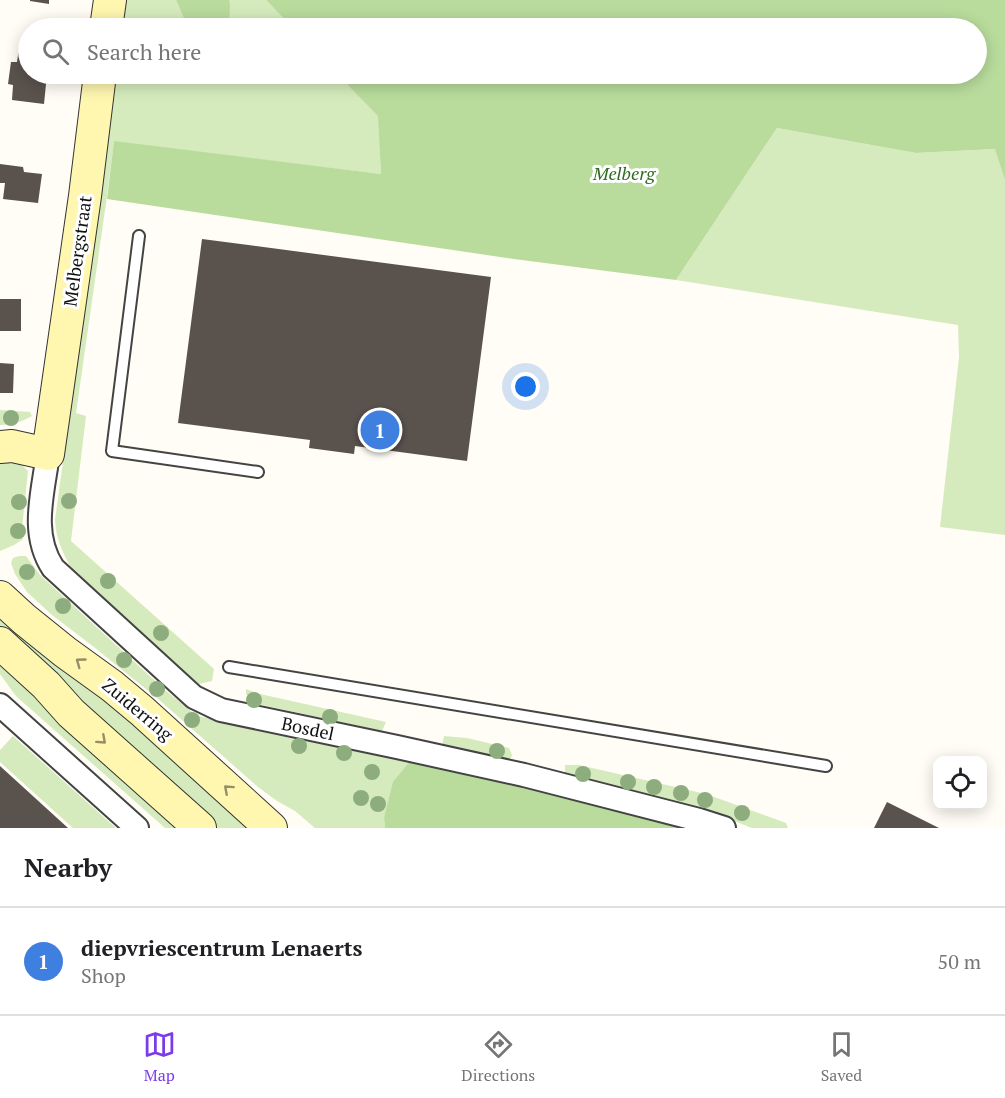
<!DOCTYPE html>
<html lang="en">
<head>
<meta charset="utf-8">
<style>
  :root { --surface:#fff; --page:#f6f6f6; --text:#202124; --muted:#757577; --line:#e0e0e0; --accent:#7c3aed }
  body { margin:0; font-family:"PT Serif",serif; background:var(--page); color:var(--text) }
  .controls { position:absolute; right:18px; bottom:18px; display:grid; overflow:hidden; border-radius:12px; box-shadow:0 3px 15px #0003 }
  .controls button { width:54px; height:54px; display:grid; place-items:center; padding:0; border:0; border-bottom:2px solid var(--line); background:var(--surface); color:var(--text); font:30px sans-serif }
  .you { position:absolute; left:526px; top:387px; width:21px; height:21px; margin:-15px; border:4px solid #fff; border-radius:50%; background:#1a73e8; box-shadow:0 0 0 9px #1a73e833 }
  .badge { display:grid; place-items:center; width:39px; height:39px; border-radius:50%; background:var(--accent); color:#fff; font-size:20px; font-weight:700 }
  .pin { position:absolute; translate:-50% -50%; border:3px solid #fff; box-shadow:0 2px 6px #0006 }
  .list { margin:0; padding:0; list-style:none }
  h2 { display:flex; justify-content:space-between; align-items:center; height:78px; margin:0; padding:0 24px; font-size:26px }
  h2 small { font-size:20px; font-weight:400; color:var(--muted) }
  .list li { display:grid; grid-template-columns:39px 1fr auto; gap:18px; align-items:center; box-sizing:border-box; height:108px; padding:0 24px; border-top:2px solid var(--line) }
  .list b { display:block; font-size:22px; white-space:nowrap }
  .list p { margin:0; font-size:20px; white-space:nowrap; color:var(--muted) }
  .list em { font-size:20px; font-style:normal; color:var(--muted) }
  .icon { flex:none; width:33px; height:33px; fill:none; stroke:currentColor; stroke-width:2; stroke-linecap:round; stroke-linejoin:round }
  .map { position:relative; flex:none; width:1005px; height:828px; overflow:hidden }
  .search { position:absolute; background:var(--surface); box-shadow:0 3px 15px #0003; left:18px; right:18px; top:18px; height:66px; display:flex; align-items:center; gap:15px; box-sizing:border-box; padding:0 21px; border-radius:33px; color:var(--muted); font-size:22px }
  .sheet { height:186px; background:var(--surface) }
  nav { display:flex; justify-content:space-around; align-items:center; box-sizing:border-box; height:84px; border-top:2px solid var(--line); background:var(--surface); font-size:16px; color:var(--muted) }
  nav a { display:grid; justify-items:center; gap:3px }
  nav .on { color:var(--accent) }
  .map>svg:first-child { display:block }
  .green { fill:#d5ebbd }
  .forest { fill:#b9dc9c }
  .building { fill:#5a524d }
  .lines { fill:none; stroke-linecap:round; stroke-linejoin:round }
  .lane-casing { stroke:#444; stroke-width:14 }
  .street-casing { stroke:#444; stroke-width:26 }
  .secondary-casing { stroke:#333; stroke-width:34 }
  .lane { stroke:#fff; stroke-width:10 }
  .street { stroke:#fff; stroke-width:22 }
  .secondary { stroke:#fff6b0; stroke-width:32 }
  .tree { fill:#8dad7f }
  .oneway { stroke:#948f68 }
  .labels { text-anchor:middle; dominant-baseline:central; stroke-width:6; stroke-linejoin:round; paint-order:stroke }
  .park-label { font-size:18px; font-style:italic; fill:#2f6b1f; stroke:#fff }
  .street-label { font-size:18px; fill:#111; stroke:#fff }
</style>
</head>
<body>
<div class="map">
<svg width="1005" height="828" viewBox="0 0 1005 828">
  <rect width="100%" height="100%" fill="#fffdf5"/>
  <g class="green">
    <path d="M127,0H176L188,28H123Z"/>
    <path d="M229,0H266L293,28H229Z"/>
    <path d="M116,74H337L379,116L381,174L114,142L106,203L76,413L86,416L71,541L214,669L212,681L199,684L187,675L71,568C62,551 56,539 55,520Z"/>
    <path d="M777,128L916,153L996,149L1005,180V535L940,527L959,357L958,325L676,280Z"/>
    <path d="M0,410L30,412L32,416C21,422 12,425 0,425Z"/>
    <path d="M0,459L19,462L28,471L22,528L23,539L14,545L0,551Z"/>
    <path d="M19,556H26L40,575L165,690L192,712L202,717L246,724L411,760L384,818L385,828H315L295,811L277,801L258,787L157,698L94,647L52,615L27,592L15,574L11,563L13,558Z"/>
    <path d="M0,607L97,685L251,828H218L0,632Z"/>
    <path d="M0,654L183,828H165L16,696L0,674Z"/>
    <path d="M246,689L260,694L386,722L382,731L253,703L246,694Z"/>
    <path d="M13,736L116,828H73L0,762V750Z"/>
    <path d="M444,736L467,738L509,748L512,755L510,761L442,746Z"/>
    <path d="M565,765H579L706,794L786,823L788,828H752L704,809L656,796L565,774Z"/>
  </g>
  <g class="forest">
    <path d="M176,0H229L230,4L229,28H188Z"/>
    <path d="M266,0H1005V180L995,149L916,153L777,128L676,280L514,259L107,199L114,141L381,174L378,116L337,74H976V28H293Z"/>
    <path d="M411,760L659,817L693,828H385L384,818L393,782Z"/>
  </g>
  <g class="building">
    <path d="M30,0H49V4L30,1Z"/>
    <path d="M19,48L28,49V74H47L44,104L12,100L13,85L8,84L11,62H17Z"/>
    <path d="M0,164L23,167L24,172L42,174L38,203L3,199L5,183H0Z"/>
    <path d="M202,239L491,277L467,461L355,446L354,454L309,448L310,440L178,423Z"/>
    <rect x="0" y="299" width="21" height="32"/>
    <path d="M0,363L14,364L13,393H0Z"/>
    <path d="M0,766L68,828H0Z"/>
    <path d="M887,802L939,828H874Z"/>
  </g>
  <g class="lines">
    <g class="lane-casing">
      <g id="lane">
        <path d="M139,236L112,451L258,472"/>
        <path d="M229,667L826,766"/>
      </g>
    </g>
    <g class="street-casing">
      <g id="street">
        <path d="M48,454C43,493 30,533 53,568L194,697L221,710L397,747L524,775L699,820L724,828"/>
        <path d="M0,705L137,828"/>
      </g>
    </g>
    <g class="secondary-casing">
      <g id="secondary">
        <path d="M106,28L110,0"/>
        <path d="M0,447L12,446L48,454L85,196L100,74"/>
        <path d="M0,597L24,619L65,652L112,686L142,711L271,828"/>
        <path d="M0,643L46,685L71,713L200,828"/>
      </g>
    </g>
    <use href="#lane" class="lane"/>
    <use href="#street" class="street"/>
    <use href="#secondary" class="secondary"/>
  </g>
  <g class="tree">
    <circle cx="11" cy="418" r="8"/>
    <circle cx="69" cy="501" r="8"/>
    <circle cx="19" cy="502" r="8"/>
    <circle cx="18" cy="531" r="8"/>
    <circle cx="27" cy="572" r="8"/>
    <circle cx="108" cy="581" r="8"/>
    <circle cx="63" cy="606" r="8"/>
    <circle cx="161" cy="633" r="8"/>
    <circle cx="124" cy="660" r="8"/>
    <circle cx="157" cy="689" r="8"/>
    <circle cx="254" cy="700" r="8"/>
    <circle cx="330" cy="717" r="8"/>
    <circle cx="192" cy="720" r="8"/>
    <circle cx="299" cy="746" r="8"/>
    <circle cx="497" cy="751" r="8"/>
    <circle cx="344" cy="753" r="8"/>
    <circle cx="372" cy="772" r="8"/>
    <circle cx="583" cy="774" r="8"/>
    <circle cx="628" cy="782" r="8"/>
    <circle cx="654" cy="787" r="8"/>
    <circle cx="681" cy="793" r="8"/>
    <circle cx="361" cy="798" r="8"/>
    <circle cx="705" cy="800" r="8"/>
    <circle cx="378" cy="804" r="8"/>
    <circle cx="742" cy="813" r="8"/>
  </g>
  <defs><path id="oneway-chevron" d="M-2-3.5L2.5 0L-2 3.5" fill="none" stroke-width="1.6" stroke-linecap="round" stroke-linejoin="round" transform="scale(1.5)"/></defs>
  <g class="oneway">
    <use href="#oneway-chevron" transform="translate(80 662) rotate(-144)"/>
    <use href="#oneway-chevron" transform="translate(102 740) rotate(42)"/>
    <use href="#oneway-chevron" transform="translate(228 789) rotate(-138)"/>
  </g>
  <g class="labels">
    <g class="park-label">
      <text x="624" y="173">Melberg</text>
    </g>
    <g class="street-label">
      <text transform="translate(77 251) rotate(-82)">Melbergstraat</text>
      <text transform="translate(138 709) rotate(40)">Zuiderring</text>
      <text transform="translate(308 728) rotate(12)">Bosdel</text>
    </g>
  </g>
</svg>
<div class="controls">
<button><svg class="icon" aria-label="locate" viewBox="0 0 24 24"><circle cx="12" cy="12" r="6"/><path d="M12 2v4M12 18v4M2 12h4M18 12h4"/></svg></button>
</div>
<div class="you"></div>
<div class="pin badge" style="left:380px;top:430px;background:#3f7fe0">1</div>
<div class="search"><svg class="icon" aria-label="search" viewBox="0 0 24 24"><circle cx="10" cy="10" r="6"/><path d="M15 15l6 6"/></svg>Search here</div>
</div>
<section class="sheet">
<h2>Nearby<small></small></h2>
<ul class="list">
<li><span class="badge" style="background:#3f7fe0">1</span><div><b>diepvriescentrum Lenaerts</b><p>Shop</p></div><em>50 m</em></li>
</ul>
</section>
<nav>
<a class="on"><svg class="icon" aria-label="map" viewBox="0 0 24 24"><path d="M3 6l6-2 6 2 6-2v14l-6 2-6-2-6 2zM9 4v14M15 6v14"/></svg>Map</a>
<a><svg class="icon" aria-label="directions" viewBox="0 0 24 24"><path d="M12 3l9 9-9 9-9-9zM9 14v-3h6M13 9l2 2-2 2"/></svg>Directions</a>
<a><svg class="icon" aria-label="saved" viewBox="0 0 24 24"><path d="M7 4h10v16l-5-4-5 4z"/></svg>Saved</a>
</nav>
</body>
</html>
